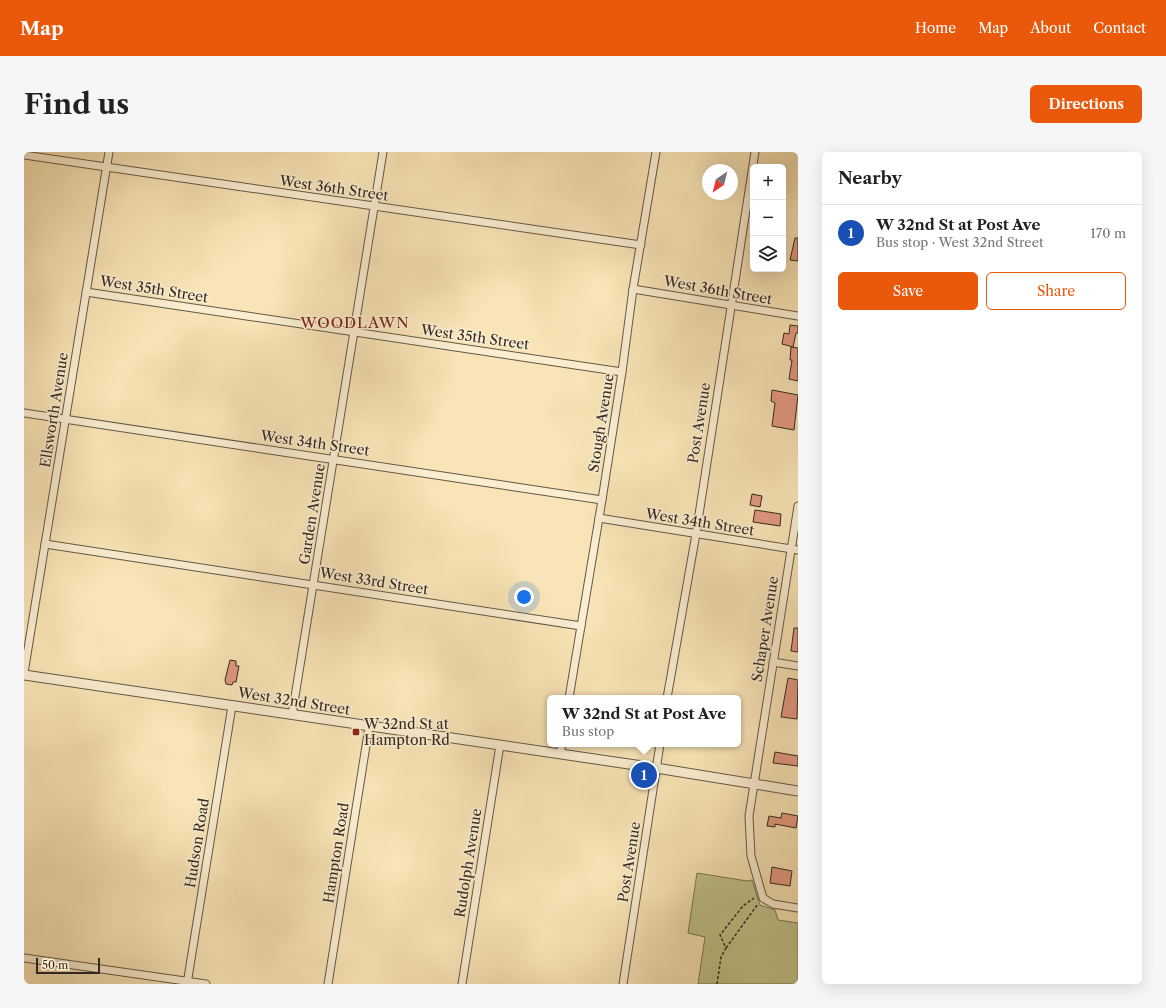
<!DOCTYPE html>
<html lang="en">
<head>
<meta charset="utf-8">
<style>
  :root { --surface:#fff; --page:#f6f6f6; --text:#202124; --muted:#757577; --line:#e0e0e0; --accent:#ea580c }
  body { margin:0; font-family:"Libre Caslon Text",serif; background:var(--page); color:var(--text) }
  .controls { position:absolute; right:12px; top:12px; display:grid; overflow:hidden; border-radius:6px; box-shadow:0 4px 16px #0002 }
  .controls button { width:36px; height:36px; display:grid; place-items:center; padding:0; border:0; border-bottom:1px solid var(--line); background:var(--surface); color:var(--text); font:20px sans-serif }
  .compass { position:absolute; left:678px; top:12px; width:36px; height:36px; border-radius:50%; background:var(--surface); box-shadow:0 4px 16px #0002; rotate:215deg }
  .scale { position:absolute; left:12px; bottom:10px; width:64px; box-sizing:border-box; padding-left:4px; border:2px solid #332921; border-top:0; font-size:11px; line-height:14px; white-space:nowrap; color:#332921; -webkit-text-stroke:3px #faedd0; paint-order:stroke }
  .you { position:absolute; left:500px; top:445px; width:14px; height:14px; margin:-10px; border:3px solid #fff; border-radius:50%; background:#1a73e8; box-shadow:0 0 0 6px #1a73e833 }
  .badge { display:grid; place-items:center; width:26px; height:26px; border-radius:50%; background:var(--accent); color:#fff; font-size:13px; font-weight:700 }
  .pin { position:absolute; translate:-50% -50%; border:2px solid #fff; box-shadow:0 1px 4px #0006 }
  .popup { position:absolute; left:523px; top:543px; width:194px; height:52px; box-sizing:border-box; display:grid; place-content:center; border-radius:6px; background:var(--surface); filter:drop-shadow(0 1px 3px #0005); font-size:13px; white-space:nowrap; color:var(--muted) }
  .popup b { font-size:15px; color:var(--text) }
  .popup::after { content:''; position:absolute; left:50%; top:100%; margin-left:-8px; border:8px solid transparent; border-top-color:var(--surface) }
  .list { margin:0; padding:0; list-style:none }
  h2 { display:flex; justify-content:space-between; align-items:center; height:52px; margin:0; padding:0 16px; font-size:17px }
  h2 small { font-size:13px; font-weight:400; color:var(--muted) }
  .list li { display:grid; grid-template-columns:26px 1fr auto; gap:12px; align-items:center; box-sizing:border-box; height:56px; padding:0 16px; border-top:1px solid var(--line) }
  .list b { display:block; font-size:15px; white-space:nowrap }
  .list p { margin:0; font-size:13px; white-space:nowrap; color:var(--muted) }
  .list em { font-size:13px; font-style:normal; color:var(--muted) }
  .actions { display:flex; gap:8px; padding:12px 16px }
  .actions a { flex:1; padding:9px 0; border:1px solid var(--accent); border-radius:6px; text-align:center; font-size:14px; color:var(--accent) }
  .actions .main { background:var(--accent); color:#fff }
  .icon { flex:none; width:22px; height:22px; fill:none; stroke:currentColor; stroke-width:2; stroke-linecap:round; stroke-linejoin:round }
  .map { position:relative; flex:none; width:774px; height:832px; overflow:hidden; border-radius:6px }
  header { display:flex; align-items:center; gap:24px; box-sizing:border-box; height:56px; padding:0 20px; background:var(--accent); color:#fff }
  header strong { font-size:19px }
  nav { display:flex; gap:22px; margin-inline-start:auto; font-size:14px }
  .intro { display:flex; align-items:center; justify-content:space-between; box-sizing:border-box; height:96px; padding:0 24px }
  h1 { margin:0; font-size:28px }
  .button { padding:10px 18px; border-radius:6px; background:var(--accent); color:#fff; font-size:14px; font-weight:700 }
  main { display:flex; gap:24px; padding:0 24px }
  aside { flex:1; background:var(--surface); border-radius:6px; box-shadow:0 4px 16px #0002 }
  .map>svg:first-child { display:block }
  .green { fill:#c0c38c; stroke:#7a7656 }
  .building { fill:#e39a81; stroke:#332921 }
  .lines { fill:none; stroke-linecap:round; stroke-linejoin:round }
  .minor-casing { stroke:#645846; stroke-width:9 }
  .tertiary-casing { stroke:#645846; stroke-width:11 }
  .path { stroke:#332921; stroke-width:1.5; stroke-dasharray:3 2; stroke-linecap:butt }
  .minor { stroke:#faedd0; stroke-width:7 }
  .tertiary { stroke:#faedd0; stroke-width:9 }
  .poi-dot { fill:#8f2418; stroke:#faedd0; stroke-width:1.5 }
  .labels { text-anchor:middle; dominant-baseline:central; stroke-width:3; stroke-linejoin:round; paint-order:stroke }
  .street-label { font-size:14px; fill:#332921; stroke:#faedd0 }
  .poi-label { font-size:14px; fill:#332921; stroke:#faedd0; text-anchor:start }
  .neighbourhood-label { font-size:15px; letter-spacing:1px; fill:#7a1f14; stroke:#faedd0 }
</style>
</head>
<body>
<header>
<strong>Map</strong>
<nav><a>Home</a><a>Map</a><a>About</a><a>Contact</a></nav>
</header>
<div class="intro"><h1>Find us</h1><a class="button">Directions</a></div>
<main>
<div class="map">
<svg width="774" height="832" viewBox="0 0 774 832">
  <rect width="100%" height="100%" fill="#f8e4b6"/>
  <filter id="stains"><feTurbulence type="fractalNoise" baseFrequency=".005" numOctaves="4"/><feColorMatrix values="0 0 0 0 .2 0 0 0 0 .09 0 0 0 0 .02 0 0 0 .5 -.17"/></filter>
  <radialGradient id="worn" r=".72"><stop offset=".6" stop-color="#630" stop-opacity="0"/><stop offset="1" stop-color="#630" stop-opacity=".3"/></radialGradient>
  <path class="green" d="M673,721L723,729L728,728L736,753L751,758L754,768L774,771V832H674L681,785L664,781Z"/>
  <g class="building">
    <path d="M771,86H774V109L766,108Z"/>
    <path d="M766,173L774,174V181H772L769,195L758,192L760,181L765,182Z"/>
    <path d="M767,195L774,196V229L765,227L768,208H766Z"/>
    <path d="M748,238L774,243L770,278L748,274L751,251L747,249Z"/>
    <path d="M728,342L738,344L736,355L726,353Z"/>
    <path d="M731,358L757,362L756,374L729,370Z"/>
    <path d="M770,476H774V500L767,499Z"/>
    <path d="M206,508L212,509V514H215L212,530H209L208,533L202,532L201,528Z"/>
    <path d="M764,526L774,528L773,567L757,565Z"/>
    <path d="M751,600L774,604V614L749,611Z"/>
    <path d="M758,661L774,664L772,676L751,672V675L743,674L745,664L757,666Z"/>
    <path d="M748,715L768,719L766,734L746,731Z"/>
  </g>
  <g class="lines">
    <g class="minor-casing">
      <g id="minor">
        <path d="M0,3L617,93"/>
        <path d="M609,137L774,164"/>
        <path d="M62,140L598,220"/>
        <path d="M0,261L578,348"/>
        <path d="M774,354L725,664L727,704L739,746L749,752L774,756"/>
        <path d="M575,366L774,398"/>
        <path d="M21,392L557,474"/>
        <path d="M749,510L774,514"/>
        <path d="M0,521L85,0"/>
        <path d="M545,546L578,348L598,220L609,137L632,0"/>
        <path d="M643,546L672,382L731,0"/>
        <path d="M268,563L359,0"/>
        <path d="M536,602L538,592"/>
        <path d="M0,806L182,832"/>
        <path d="M163,832L208,554"/>
        <path d="M304,832L345,575"/>
        <path d="M438,832L476,593"/>
        <path d="M599,832L636,592"/>
      </g>
    </g>
    <g class="tertiary-casing">
      <path id="tertiary" d="M0,523L632,616L774,639"/>
    </g>
    <g class="path">
      <path d="M702,796L734,752"/>
      <path d="M693,832L697,805L702,796L696,783L719,754L730,746"/>
    </g>
    <use href="#minor" class="minor"/>
    <use href="#tertiary" class="tertiary"/>
  </g>
  <rect class="poi-dot" x="328" y="576" width="8" height="8" rx="2"/>
  <g class="labels">
    <g class="street-label">
      <text transform="translate(310 36) rotate(8)">West 36th Street</text>
      <text transform="translate(130 137) rotate(9)">West 35th Street</text>
      <text transform="translate(694 138) rotate(10)">West 36th Street</text>
      <text transform="translate(451 185) rotate(8)">West 35th Street</text>
      <text transform="translate(30 258) rotate(-81)">Ellsworth Avenue</text>
      <text transform="translate(577 271) rotate(-81)">Stough Avenue</text>
      <text transform="translate(675 271) rotate(-81)">Post Avenue</text>
      <text transform="translate(291 291) rotate(8)">West 34th Street</text>
      <text transform="translate(288 362) rotate(-81)">Garden Avenue</text>
      <text transform="translate(676 370) rotate(9)">West 34th Street</text>
      <text transform="translate(350 429) rotate(9)">West 33rd Street</text>
      <text transform="translate(741 477) rotate(-81)">Schaper Avenue</text>
      <text transform="translate(270 549) rotate(9)">West 32nd Street</text>
      <text transform="translate(173 691) rotate(-81)">Hudson Road</text>
      <text transform="translate(312 701) rotate(-81)">Hampton Road</text>
      <text transform="translate(605 710) rotate(-81)">Post Avenue</text>
      <text transform="translate(444 711) rotate(-81)">Rudolph Avenue</text>
    </g>
    <g class="poi-label">
      <text x="340" y="572">W 32nd St at<tspan x="340" dy="16">Hampton Rd</tspan></text>
    </g>
    <g class="neighbourhood-label">
      <text x="331" y="170">WOODLAWN</text>
    </g>
  </g>
  <rect width="100%" height="100%" filter="url(#stains)"/>
  <rect width="100%" height="100%" fill="url(#worn)"/>
</svg>
<div class="controls">
<button>+</button>
<button>−</button>
<button><svg class="icon" aria-label="layers" viewBox="0 0 24 24"><path d="M12 4l9 5-9 5-9-5zM3 14l9 5 9-5"/></svg></button>
</div>
<svg class="compass" viewBox="-18 -18 36 36"><path d="M0-13l5 13h-10z" fill="#e53935"/><path d="M0 13l5-13h-10z" fill="#757577"/></svg>
<div class="scale">50 m</div>
<div class="you"></div>
<div class="pin badge" style="left:620px;top:623px;background:#1a4fb4">1</div>
<div class="popup"><b>W 32nd St at Post Ave</b>Bus stop</div>
</div>
<aside>
<h2>Nearby<small></small></h2>
<ul class="list">
<li><span class="badge" style="background:#1a4fb4">1</span><div><b>W 32nd St at Post Ave</b><p>Bus stop · West 32nd Street</p></div><em>170 m</em></li>
</ul>
<div class="actions"><a class="main">Save</a><a>Share</a></div>
</aside>
</main>
</body>
</html>
